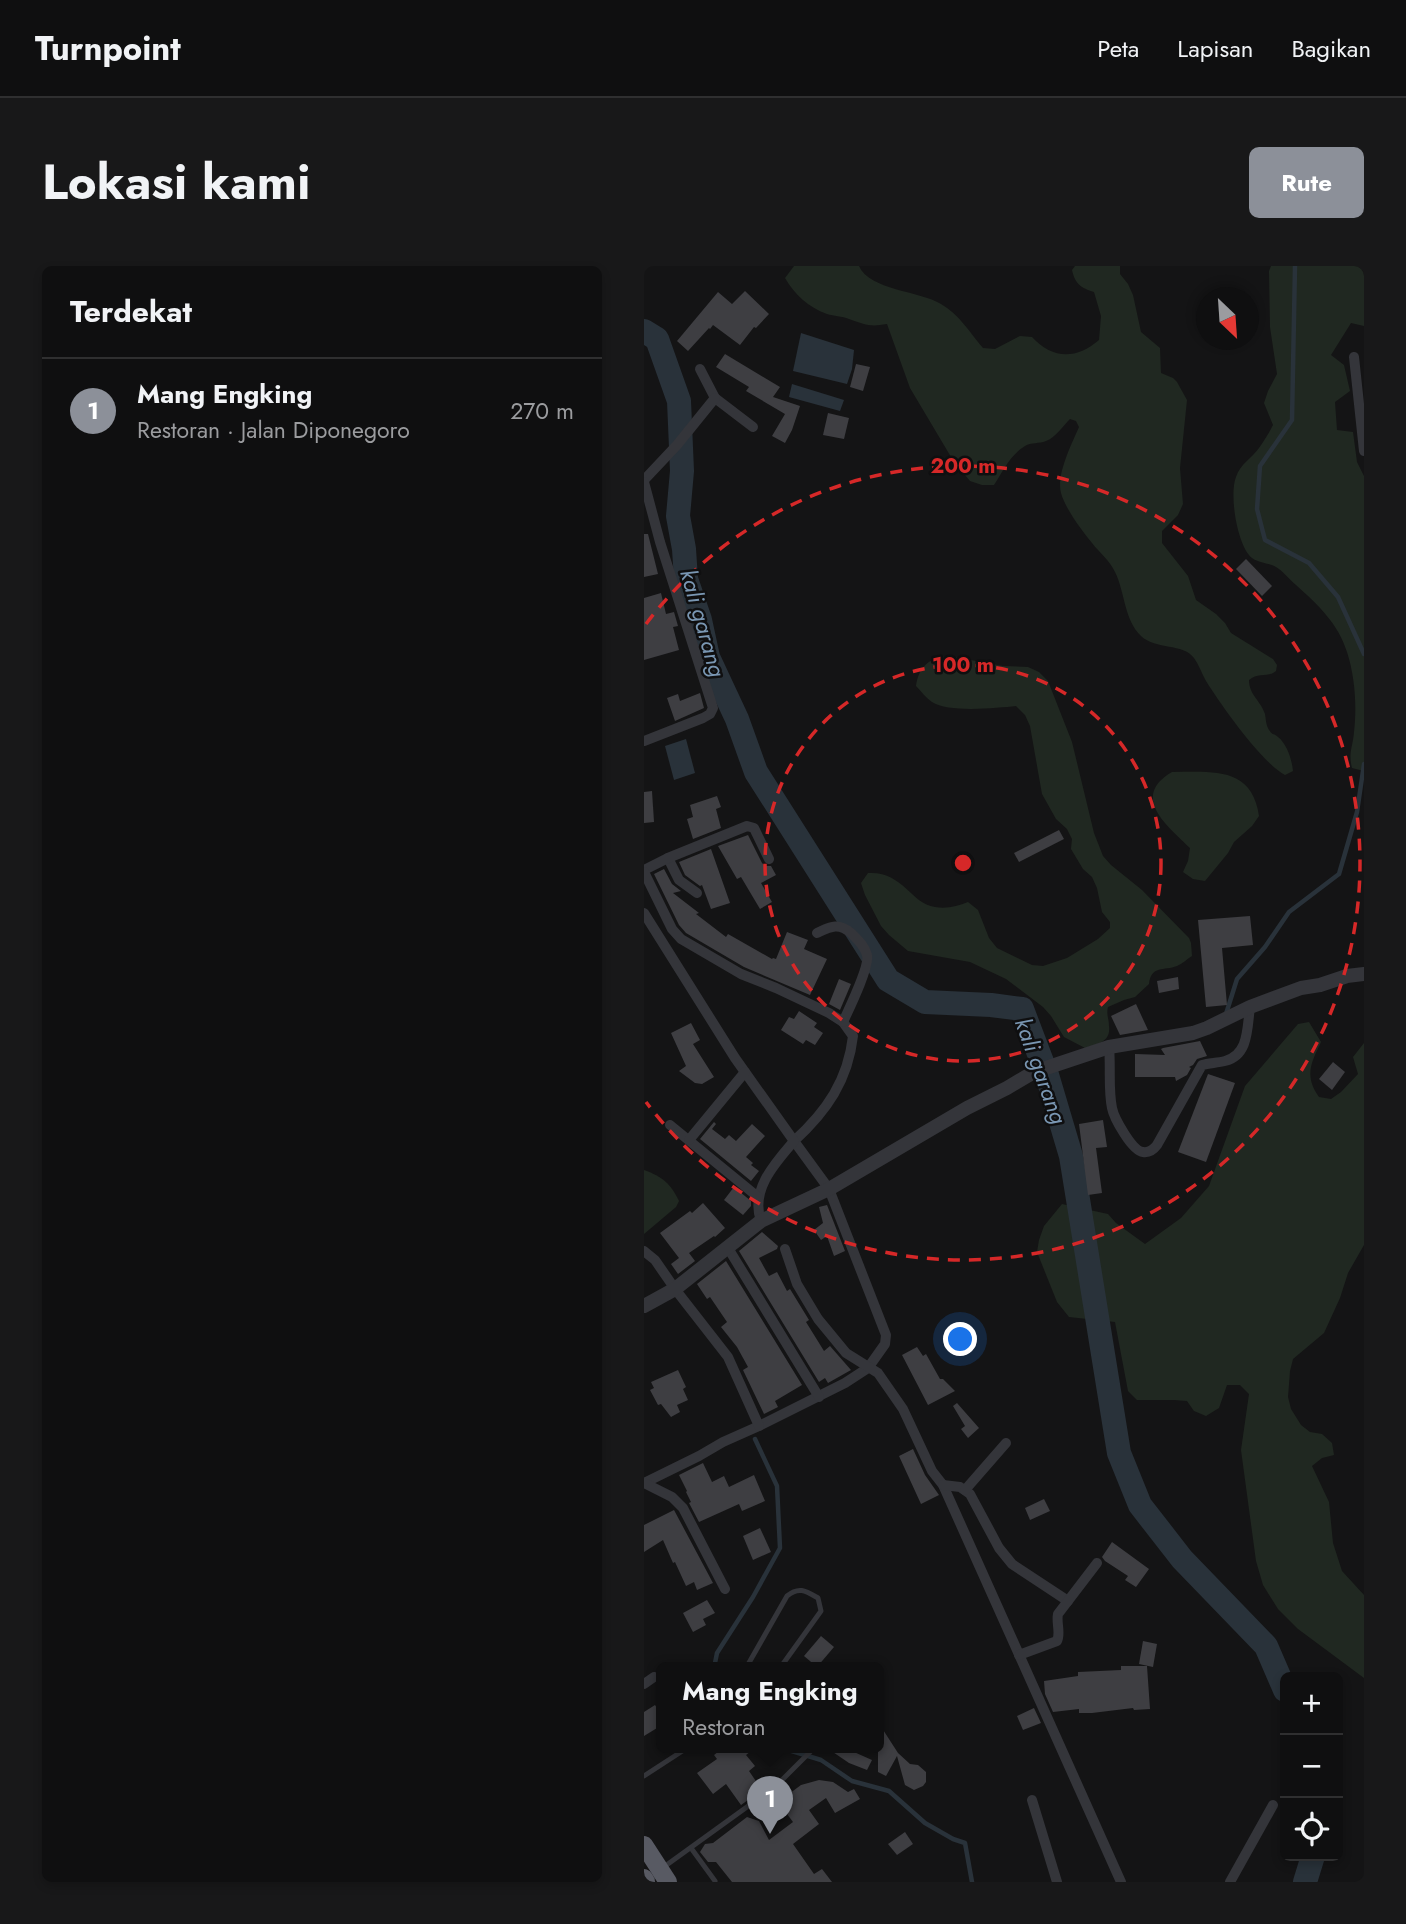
<!DOCTYPE html>
<html lang="id">
<head>
<meta charset="utf-8">
<style>
  :root { --surface:#0f0f10; --page:#181819; --text:#f1f3f6; --muted:#9b9c9f; --line:#2f2f30; --accent:#8c9099 }
  body { margin:0; font-family:Jost,sans-serif; background:var(--page); color:var(--text) }
  .controls { position:absolute; right:21px; bottom:21px; display:grid; overflow:hidden; border-radius:10px; box-shadow:0 4px 10px #0003 }
  .controls button { width:63px; height:63px; display:grid; place-items:center; padding:0; border:0; border-bottom:2px solid var(--line); background:var(--surface); color:var(--text); font:35px sans-serif }
  .compass { position:absolute; left:552px; top:21px; width:63px; height:63px; border-radius:50%; background:var(--surface); box-shadow:0 4px 10px #0003; rotate:155deg }
  .you { position:absolute; left:317px; top:1074px; width:24px; height:24px; margin:-18px; border:5px solid #fff; border-radius:50%; background:#1a73e8; box-shadow:0 0 0 10px #1a73e833 }
  .badge { display:grid; place-items:center; width:46px; height:46px; border-radius:50%; background:var(--accent); color:#fff; font-size:23px; font-weight:700 }
  .pin { position:absolute; translate:-50% -58px; filter:drop-shadow(0 2px 4px #0008) }
  .pin::after { content:''; position:absolute; top:37px; width:24px; height:21px; background:inherit; clip-path:polygon(0 0,100% 0,50% 100%) }
  .popup { position:absolute; left:12px; top:1396px; width:228px; height:91px; box-sizing:border-box; display:grid; place-content:center; border-radius:10px; background:var(--surface); filter:drop-shadow(0 2px 5px #0005); font-size:23px; white-space:nowrap; color:var(--muted) }
  .popup b { font-size:26px; color:var(--text) }
  .popup::after { content:''; position:absolute; left:50%; top:100%; margin-left:-14px; border:14px solid transparent; border-top-color:var(--surface) }
  .list { margin:0; padding:0; list-style:none }
  h2 { display:flex; justify-content:space-between; align-items:center; height:91px; margin:0; padding:0 28px; font-size:30px }
  h2 small { font-size:23px; font-weight:400; color:var(--muted) }
  .list li { display:grid; grid-template-columns:46px 1fr auto; gap:21px; align-items:center; box-sizing:border-box; height:105px; padding:0 28px; border-top:2px solid var(--line) }
  .list b { display:block; font-size:26px; white-space:nowrap }
  .list p { margin:0; font-size:23px; white-space:nowrap; color:var(--muted) }
  .list em { font-size:23px; font-style:normal; color:var(--muted) }
  .icon { flex:none; width:38px; height:38px; fill:none; stroke:currentColor; stroke-width:2; stroke-linecap:round; stroke-linejoin:round }
  .map { position:relative; flex:none; width:720px; height:1616px; overflow:hidden; border-radius:10px }
  header { display:flex; align-items:center; gap:42px; box-sizing:border-box; height:98px; padding:0 35px; background:var(--surface); border-bottom:2px solid var(--line) }
  header strong { font-size:33px }
  nav { display:flex; gap:38px; margin-inline-start:auto; font-size:24px }
  .intro { display:flex; align-items:center; justify-content:space-between; box-sizing:border-box; height:168px; padding:0 42px }
  h1 { margin:0; font-size:49px }
  .button { padding:18px 32px; border-radius:10px; background:var(--accent); color:#fff; font-size:24px; font-weight:700 }
  main { display:flex; gap:42px; padding:0 42px }
  aside { flex:1; background:var(--surface); border-radius:10px; box-shadow:0 4px 10px #0003 }
  .map>svg:first-child { display:block }
  .green { fill:#202821 }
  .water { fill:#29323a }
  .lines { fill:none; stroke-linecap:round; stroke-linejoin:round }
  .stream { stroke:#29323a; stroke-width:4.5 }
  .river { stroke:#29323a; stroke-width:24 }
  .building { fill:#3e3e42 }
  .service { stroke:#34353a; stroke-width:5 }
  .minor { stroke:#34353a; stroke-width:10 }
  .tertiary { stroke:#34353a; stroke-width:14 }
  .trunk { stroke:#585a63; stroke-width:18 }
  .ring { fill:none; stroke:#d62828; stroke-width:3.5; stroke-dasharray:12 9 }
  .labels { text-anchor:middle; dominant-baseline:central; stroke-width:5; stroke-linejoin:round; paint-order:stroke }
  .water-label { font-size:23px; font-style:italic; fill:#7a97b3; stroke:#0f0f10 }
  .centre { fill:#d62828; stroke:#0f0f10; stroke-width:3.5 }
  .ring-label { font-size:21px; text-anchor:middle; font-weight:bold; fill:#d62828; stroke:#0f0f10; stroke-width:5; stroke-linejoin:round; paint-order:stroke }
</style>
</head>
<body>
<header>
<strong>Turnpoint</strong>
<nav><a>Peta</a><a>Lapisan</a><a>Bagikan</a></nav>
</header>
<div class="intro"><h1>Lokasi kami</h1><a class="button">Rute</a></div>
<main>
<aside>
<h2>Terdekat<small></small></h2>
<ul class="list">
<li><span class="badge">1</span><div><b>Mang Engking</b><p>Restoran · Jalan Diponegoro</p></div><em>270 m</em></li>
</ul>
</aside>
<div class="map">
<svg width="720" height="1616" viewBox="0 0 720 1616">
  <rect width="100%" height="100%" fill="#141415"/>
  <g class="green">
    <path d="M150,0H215C225,24 276,25 297,38C315,48 326,67 339,82L351,83L376,70L388,71C408,93 432,94 455,74L457,50L450,26C437,22 431,18 428,4L431,0H476V8L484,18L489,29L497,66L516,82L517,107L529,112L533,116L543,134L536,202L539,238L534,249L518,265V277L544,310L552,334L572,348L581,357L587,367L629,393L633,399L632,405C624,412 614,406 605,414C605,429 617,435 621,448C622,454 622,459 625,464C630,471 628,466 634,471C643,478 648,494 649,505L641,509C618,497 577,439 562,415C558,408 555,399 550,392C539,377 512,384 497,370C480,354 481,326 471,306C466,295 455,286 448,277C438,265 421,242 417,227C412,209 428,177 435,161L432,155L426,153C419,160 411,172 402,175C395,178 387,176 381,180C366,189 359,205 350,219H338L326,215L310,196L266,122L243,58C226,61 222,59 205,53C198,50 190,50 183,48C164,41 151,29 141,12Z"/>
    <path d="M627,0H720V60L707,57L687,89L700,99L706,125L691,136L693,164L709,166L713,196L720,210V505L708,502C704,487 709,480 710,466C713,440 711,411 703,386C694,357 674,339 652,319C646,314 639,305 632,301C625,297 615,297 608,292C593,280 585,228 592,211C596,198 608,192 615,182C620,175 625,167 629,159L620,137L624,125L633,108L626,61L625,5Z"/>
    <path d="M305,390L359,400L384,401L395,406L404,415L428,476L450,567L459,590L467,599L498,624L545,672L547,677L548,690C543,693 538,698 533,700C520,705 507,699 505,718L491,731L480,734L464,741C462,749 465,752 465,760C467,776 454,778 441,782L420,771L407,750L399,741L362,713L326,696L264,685L245,669L237,660L221,629L217,617L224,607C259,605 266,637 291,641C303,643 314,640 324,636L334,644L345,672L353,682L388,699L399,700L423,692L454,673L466,662V656L458,646L453,622L448,611L439,603L427,583L428,573L423,563L412,553L398,528L386,460L381,449L372,440C353,442 304,447 288,436C282,432 277,425 272,420C275,400 285,392 305,390Z"/>
    <path d="M528,506C568,506 608,500 615,550L608,560L590,576L584,587L561,615L549,613L539,606L544,595L546,582C525,561 485,531 528,506Z"/>
    <path d="M665,756L677,776C667,797 660,810 675,831L687,833L697,826L714,808L709,791L720,777V979L704,1007L696,1032L680,1067L649,1093L646,1105L644,1131L647,1143L657,1159L666,1166L678,1168L688,1177L690,1189L678,1192L668,1200L685,1236L689,1277L698,1305L720,1329V1412L654,1363L634,1343L619,1319L612,1295L597,1184L605,1128L596,1119H583L575,1142L562,1150L550,1145L543,1135L530,1134H493L484,1125L471,1056L425,1051L413,1036L393,986L395,974L400,960L418,938L464,948L472,957L501,978L537,952L565,920L601,820L654,758Z"/>
    <path d="M0,904C19,911 26,917 35,935L32,941L0,968Z"/>
  </g>
  <g class="water">
    <path d="M157,67L210,84L208,103L203,118L149,105Z"/>
    <path d="M148,118L200,134L196,145L145,131Z"/>
    <path d="M42,473L51,507L30,514L21,480Z"/>
  </g>
  <g class="lines">
    <g class="stream">
      <path d="M651,0L648,154L616,200L613,243L621,274L665,297L694,331L720,388"/>
      <path d="M582,748L593,713L621,681L645,646L695,608L713,546L720,498"/>
      <path d="M70,1402L73,1387L109,1331L136,1282L133,1220L111,1173"/>
      <path d="M138,1482L177,1494L208,1515L245,1525L281,1557L309,1573L321,1577L328,1616"/>
    </g>
    <g class="river">
      <path d="M0,65L13,73L35,135L38,205L34,250L40,283L42,313L56,354L64,391L93,453L112,506L244,714L281,736L347,739L378,743L403,809L427,890L475,1187L496,1239L538,1293L622,1380L641,1424"/>
      <path d="M661,1616L669,1590"/>
    </g>
  </g>
  <g class="building">
    <path d="M101,25L125,48L112,62L110,61L96,79L69,59L66,63L65,62L44,85L33,75L74,26L88,38Z"/>
    <path d="M81,88L136,121L129,131L156,140L148,164L141,177L128,170L141,148L102,125L105,121L72,101Z"/>
    <path d="M212,98L226,101L219,125L206,121Z"/>
    <path d="M184,147L205,152L200,173L179,169Z"/>
    <path d="M0,268H4L14,308L0,311Z"/>
    <path d="M602,293L628,320L618,330L592,303Z"/>
    <path d="M17,327L22,348L30,346L34,360L29,361L35,384L0,394V332Z"/>
    <path d="M56,427L60,442L31,455L23,432L34,428L36,435Z"/>
    <path d="M8,525L10,556L0,557V526Z"/>
    <path d="M73,530L77,541L72,543L77,562L49,573L43,553L49,551L46,539Z"/>
    <path d="M415,564L420,573L375,596L370,587Z"/>
    <path d="M104,569L118,597L121,600H127L132,609L117,617L128,636L116,643L97,611L93,613L74,580Z"/>
    <path d="M67,583L86,637L67,643L58,619L56,620L41,609L35,596Z"/>
    <path d="M20,603L28,618L37,625L29,627L55,647L52,648L82,671L84,668L128,693L129,692L132,693L143,666L164,674L160,683L183,693L166,729L100,701L42,667L35,659L10,608Z"/>
    <path d="M606,650L609,679L578,682L583,739L562,741L554,654Z"/>
    <path d="M534,711L535,723L515,727L513,715Z"/>
    <path d="M195,713L207,718L196,744L185,738Z"/>
    <path d="M492,738L504,764L476,769L467,750Z"/>
    <path d="M155,745L173,757L170,761L179,767L171,779L162,774L159,778L137,764L145,751L150,753Z"/>
    <path d="M47,757L56,774L49,778L70,811L58,818L51,817L35,805L42,800L27,767Z"/>
    <path d="M556,775L563,790L553,793L549,799L545,801L547,802L543,809L532,815L531,811H491V788L521,789L517,783L519,782Z"/>
    <path d="M689,796L701,806L688,824L675,813Z"/>
    <path d="M564,808L591,817L562,896L534,886Z"/>
    <path d="M459,854L463,881L452,882L458,927L444,929L435,858Z"/>
    <path d="M70,856L72,858L68,863L81,873L85,869L92,875L108,858L121,870L102,891L109,897L107,899L115,905L107,915L56,873Z"/>
    <path d="M90,921L107,935V940L99,949L80,934Z"/>
    <path d="M59,937L81,962L71,971L70,970L45,987L51,995L34,1008L27,998L35,992L16,967L46,945L48,947Z"/>
    <path d="M183,939L201,985L190,990L183,970L177,974L170,964L179,957L175,941Z"/>
    <path d="M118,966L134,980L133,983L115,992L125,1010L133,1006L143,1025L146,1023L165,1054L162,1056L180,1085L186,1080L207,1104L184,1117L181,1112L175,1116L95,985Z"/>
    <path d="M82,995L158,1119L131,1135L134,1141L120,1148L99,1104L104,1101L93,1081L77,1061L83,1056L66,1031L63,1033L53,1018Z"/>
    <path d="M273,1081L279,1090L282,1088L296,1113H299L311,1125L284,1139L258,1089Z"/>
    <path d="M34,1104L42,1121L39,1123L44,1134L33,1139L36,1146L27,1151L17,1138L14,1139L6,1124L10,1122L7,1116Z"/>
    <path d="M313,1137L335,1162L324,1172L317,1163L321,1160L309,1140Z"/>
    <path d="M269,1183L281,1209L295,1229L277,1238L255,1190Z"/>
    <path d="M59,1197L68,1216L80,1210L85,1221L110,1209L121,1235L98,1245L95,1238L55,1256L45,1237L47,1236L42,1226L43,1225L35,1209Z"/>
    <path d="M400,1233L406,1245L386,1254L381,1242Z"/>
    <path d="M30,1244L69,1317L53,1324L50,1316L42,1320L31,1296L29,1297L19,1274L0,1286V1259Z"/>
    <path d="M116,1262L127,1286L109,1294L99,1270Z"/>
    <path d="M468,1276L505,1303L492,1321L481,1314L484,1310L461,1295L458,1291Z"/>
    <path d="M63,1334L71,1347L59,1353L62,1359L49,1366L39,1347Z"/>
    <path d="M177,1370L190,1381L173,1401L160,1390Z"/>
    <path d="M499,1375L513,1378L509,1401L495,1398Z"/>
    <path d="M477,1400H503L506,1443L490,1444L489,1442L448,1447H435V1443L409,1446L401,1428L400,1415L434,1410V1406L477,1404Z"/>
    <path d="M11,1439L18,1449V1459L0,1470V1446Z"/>
    <path d="M390,1442L397,1457L379,1464L373,1450Z"/>
    <path d="M234,1456L254,1487L266,1498L274,1499L282,1506V1516L279,1520L270,1524L261,1519L253,1490L242,1510L234,1506Z"/>
    <path d="M79,1482H111L102,1489L111,1500L105,1505L118,1524L97,1539L82,1518L69,1528L53,1507L73,1493L70,1489Z"/>
    <path d="M183,1482H201L228,1494L223,1504L205,1497Z"/>
    <path d="M175,1514L189,1516L204,1526L210,1523L216,1533L191,1547L182,1532L165,1544L175,1558L149,1578L170,1608L178,1603L188,1616H88L72,1596H64L56,1586L61,1578L69,1577L103,1551L115,1555L125,1574L149,1556L134,1536L157,1519Z"/>
    <path d="M261,1566L269,1578L253,1589L244,1578Z"/>
  </g>
  <g class="lines">
    <g class="service">
      <path d="M102,1402L143,1330C155,1320 162,1325 174,1332L177,1345L136,1402"/>
      <path d="M0,1510L43,1482"/>
      <path d="M47,1582L71,1615"/>
      <path d="M5,1616L17,1603L132,1520L170,1482"/>
    </g>
    <g class="minor">
      <path d="M710,91L720,185"/>
      <path d="M56,103L71,132L109,161"/>
      <path d="M0,214L33,179L71,132"/>
      <path d="M0,216L16,276L69,442L66,448L59,452L0,475"/>
      <path d="M24,592L35,614L53,627"/>
      <path d="M0,604L24,592L103,560L110,562L125,593"/>
      <path d="M0,606L28,663L37,673L97,708L132,722L185,747L199,756L209,770C204,814 183,845 150,875L185,923L242,1069L241,1078L224,1102L201,1117L115,1160L79,1176L55,1190L0,1217"/>
      <path d="M0,647L91,792L150,875C131,897 106,924 117,955"/>
      <path d="M173,667C186,661 194,656 207,667C213,673 221,680 223,689C226,700 205,743 199,756"/>
      <path d="M465,781C467,802 464,822 468,842C470,852 488,885 499,886C505,887 510,883 513,879L558,799C565,797 573,797 581,795C605,789 603,762 606,741"/>
      <path d="M26,859L114,931"/>
      <path d="M45,874L101,806"/>
      <path d="M84,982L175,1131"/>
      <path d="M141,983L153,1018L174,1053L202,1087L234,1107L259,1143L288,1205L299,1219L477,1616"/>
      <path d="M0,985L11,994L31,1023L84,1091L115,1160"/>
      <path d="M0,1217L28,1231L39,1242L81,1323"/>
      <path d="M299,1219L316,1221L326,1228L355,1282L368,1298L424,1335"/>
      <path d="M321,1224L362,1177"/>
      <path d="M375,1389L413,1375C417,1367 412,1357 414,1348L453,1297"/>
      <path d="M0,1418L10,1411"/>
      <path d="M388,1534L413,1616"/>
      <path d="M586,1616L629,1539"/>
    </g>
    <path class="tertiary" d="M0,1040L31,1023L117,955L185,923L323,842L363,822L390,806L465,781L549,767L563,762L606,741L657,722L676,719L703,710L720,708"/>
    <g class="trunk">
      <path d="M0,1579L24,1616"/>
      <path d="M0,1612L2,1616"/>
    </g>
  </g>
  <g class="ring">
    <circle cx="319" cy="597" r="198"/>
    <path d="M2 358A397 397 0 1 1 2 836"/>
  </g>
  <g class="labels">
    <g class="water-label">
      <text transform="translate(59 357) rotate(74)">kali garang</text>
      <text transform="translate(397 805) rotate(70)">kali garang</text>
    </g>
  </g>
  <circle cx="319" cy="597" r="10" class="centre"/>
  <g class="ring-label">
    <text x="319" y="207">200 m</text>
    <text x="319" y="406">100 m</text>
  </g>
</svg>
<div class="controls">
<button>+</button>
<button>−</button>
<button><svg class="icon" aria-label="locate" viewBox="0 0 24 24"><circle cx="12" cy="12" r="6"/><path d="M12 2v4M12 18v4M2 12h4M18 12h4"/></svg></button>
</div>
<svg class="compass" viewBox="-18 -18 36 36"><path d="M0-13l5 13h-10z" fill="#e53935"/><path d="M0 13l5-13h-10z" fill="#9b9c9f"/></svg>
<div class="you"></div>
<div class="pin badge" style="left:126px;top:1568px">1</div>
<div class="popup"><b>Mang Engking</b>Restoran</div>
</div>
</main>
</body>
</html>
